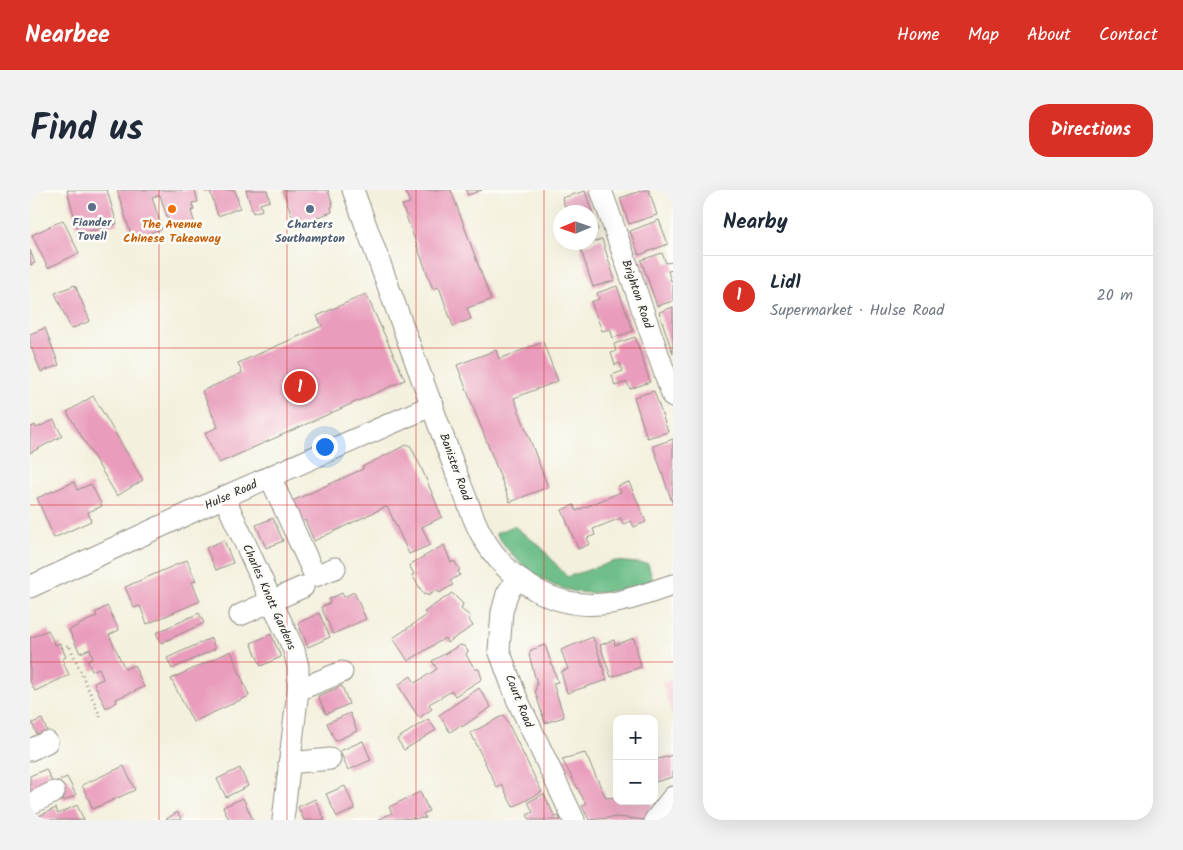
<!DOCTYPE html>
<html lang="en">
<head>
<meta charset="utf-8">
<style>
  :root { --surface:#fff; --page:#f2f2f3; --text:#1f2937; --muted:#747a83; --line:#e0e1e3; --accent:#d93025 }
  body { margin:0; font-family:Kalam,sans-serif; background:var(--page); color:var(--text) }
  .controls { position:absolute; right:15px; bottom:15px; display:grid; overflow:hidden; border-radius:10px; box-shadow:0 5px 20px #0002 }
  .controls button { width:45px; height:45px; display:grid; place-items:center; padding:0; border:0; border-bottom:1px solid var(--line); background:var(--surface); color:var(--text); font:25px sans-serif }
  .compass { position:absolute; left:523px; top:15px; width:45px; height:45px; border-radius:50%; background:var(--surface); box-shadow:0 5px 20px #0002; rotate:268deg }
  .you { position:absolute; left:294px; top:256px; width:18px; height:18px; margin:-12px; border:4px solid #fff; border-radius:50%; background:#1a73e8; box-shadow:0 0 0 8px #1a73e833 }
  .badge { display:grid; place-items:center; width:32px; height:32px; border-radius:50%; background:var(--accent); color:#fff; font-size:16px; font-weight:700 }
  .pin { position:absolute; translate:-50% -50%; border:2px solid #fff; box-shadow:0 1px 5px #0006 }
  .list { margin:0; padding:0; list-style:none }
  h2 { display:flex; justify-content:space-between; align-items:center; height:65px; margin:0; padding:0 20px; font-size:21px }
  h2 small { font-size:16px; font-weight:400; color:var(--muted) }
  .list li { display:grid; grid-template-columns:32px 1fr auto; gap:15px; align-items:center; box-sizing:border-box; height:80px; padding:0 20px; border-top:1px solid var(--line) }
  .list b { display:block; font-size:19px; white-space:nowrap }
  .list p { margin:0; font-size:16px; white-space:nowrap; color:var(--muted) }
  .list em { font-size:16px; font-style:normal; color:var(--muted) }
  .map { position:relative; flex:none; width:643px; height:630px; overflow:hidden; border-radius:20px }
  header { display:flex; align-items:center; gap:30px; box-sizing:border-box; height:70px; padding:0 25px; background:var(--accent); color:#fff }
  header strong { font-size:24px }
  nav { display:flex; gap:28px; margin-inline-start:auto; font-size:18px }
  .intro { display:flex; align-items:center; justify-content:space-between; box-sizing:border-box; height:120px; padding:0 30px }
  h1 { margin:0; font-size:35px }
  .button { padding:12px 22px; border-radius:20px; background:var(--accent); color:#fff; font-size:18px; font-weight:700 }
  main { display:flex; gap:30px; padding:0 30px }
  aside { flex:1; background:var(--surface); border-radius:20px; box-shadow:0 5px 20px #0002 }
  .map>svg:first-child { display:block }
  .built { fill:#f6cfd6 }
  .forest { fill:#6fbf8a; stroke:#4d755a }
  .building { fill:#e99cbc }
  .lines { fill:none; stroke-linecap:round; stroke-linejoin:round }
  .minor-casing { stroke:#8f8e84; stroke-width:23 }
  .path { stroke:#8f8e84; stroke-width:3; stroke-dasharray:1 4; stroke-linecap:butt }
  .minor { stroke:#fff; stroke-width:21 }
  .grid { fill:none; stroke:#d62828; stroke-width:1; stroke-opacity:0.55 }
  .service-dot { fill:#5c6f8a; stroke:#fdfcf7; stroke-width:2 }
  .food-dot { fill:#e8710a; stroke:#fdfcf7; stroke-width:2 }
  .labels { text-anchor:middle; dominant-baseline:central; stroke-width:5; stroke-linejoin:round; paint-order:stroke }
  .service-label { font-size:12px; font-weight:bold; fill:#4e5e75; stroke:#fdfcf7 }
  .food-label { font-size:12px; font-weight:bold; fill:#c56008; stroke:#fdfcf7 }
  .street-label { font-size:12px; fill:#2b2b2b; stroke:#fdfcf7 }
</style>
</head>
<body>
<header>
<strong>Nearbee</strong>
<nav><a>Home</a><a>Map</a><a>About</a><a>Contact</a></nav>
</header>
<div class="intro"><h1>Find us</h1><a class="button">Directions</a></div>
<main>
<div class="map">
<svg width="643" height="630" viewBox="0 0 643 630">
  <rect width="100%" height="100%" fill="#fdfcf7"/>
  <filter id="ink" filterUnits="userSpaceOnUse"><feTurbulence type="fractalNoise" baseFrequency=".02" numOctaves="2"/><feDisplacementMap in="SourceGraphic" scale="10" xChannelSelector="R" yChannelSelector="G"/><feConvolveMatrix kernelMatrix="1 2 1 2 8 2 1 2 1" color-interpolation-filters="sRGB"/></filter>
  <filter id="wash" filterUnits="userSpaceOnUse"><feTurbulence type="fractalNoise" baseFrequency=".0096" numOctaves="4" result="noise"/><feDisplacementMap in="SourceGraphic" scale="20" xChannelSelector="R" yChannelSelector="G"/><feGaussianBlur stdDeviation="1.12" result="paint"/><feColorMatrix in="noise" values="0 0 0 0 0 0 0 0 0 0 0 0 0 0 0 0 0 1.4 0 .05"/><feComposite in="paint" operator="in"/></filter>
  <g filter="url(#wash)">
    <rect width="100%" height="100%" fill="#f3f0dd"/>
    <path class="built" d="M643,490V528L632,492Z"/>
    <path class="forest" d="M484,336L511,357L537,387L585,371L618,374L623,391C607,395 591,400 574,402C528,408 490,381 466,343Z"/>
    <g id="blocks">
      <g class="building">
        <path d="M37,0H77L87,34L49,44Z"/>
        <path d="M87,0H165L168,12L162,13L164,20L161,21L165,34L154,37L153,33L140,37L130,5L122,7L132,39L102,48Z"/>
        <path d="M174,0H205L210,18L188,26L180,1L175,2Z"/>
        <path d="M216,0H237L240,11L230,14L232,20L223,23Z"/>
        <path d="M253,0H298L303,16L301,17L302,22L287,27L288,30L266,38Z"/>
        <path d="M375,0H421L461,110L437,118L441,129L423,136L409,97L403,99L372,15L380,13Z"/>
        <path d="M436,0H452L438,5Z"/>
        <path d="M614,0H619L627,25L599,34L590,8Z"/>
        <path d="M555,1L568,40L560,43V22H537L532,8Z"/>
        <path d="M33,30L49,63L18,78L2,45Z"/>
        <path d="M629,30L638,54L609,65L600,41Z"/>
        <path d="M572,49L585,90L563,97L550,57Z"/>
        <path d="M0,60L5,73L0,75Z"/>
        <path d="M632,63L636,73L643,72V80L638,81L641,91L643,90V111L627,116L611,70Z"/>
        <path d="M45,95L60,131L41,139L25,103Z"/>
        <path d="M587,96L603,141L583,148L580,139L572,141L561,112L569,109L567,103Z"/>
        <path d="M336,104L375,190L189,273L175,243L188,237L172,201L212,183L208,173L292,136L287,126Z"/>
        <path d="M643,117V164L629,122Z"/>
        <path d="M15,138L29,175L11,182L0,154V144Z"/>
        <path d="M605,147L620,192L600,199L597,192L585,196L582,185L593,181L590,173L585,175L581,163L586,161L584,154Z"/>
        <path d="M513,152L528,191L484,208L518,297L480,312L427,175L466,160L469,169Z"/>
        <path d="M624,201L638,242L617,248L604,207Z"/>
        <path d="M63,206L113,290L87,306L37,222Z"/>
        <path d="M24,230L32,246L0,263V238L5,235L6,238Z"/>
        <path d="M643,249V315L623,256Z"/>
        <path d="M376,255H380L391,277L412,327L392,337L400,355L379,364L358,318L355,317L284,351L275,330L269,333L260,312L333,279L332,277Z"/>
        <path d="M44,292L47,300L61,294L72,316L58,322L61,331L24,348L7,308Z"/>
        <path d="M599,292L616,332L604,337L601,331L593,334L591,328L563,339L565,345L557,348L560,354L548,359L532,320L544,315L546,321L591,302L588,296Z"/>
        <path d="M243,328L253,351L236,358L226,335Z"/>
        <path d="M194,350L203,373L186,380L176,358Z"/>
        <path d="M414,355L421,373L424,371L430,380L428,381L430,385L420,391L423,395L409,403L407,400L398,406L397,404L394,405L382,385L384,384L379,375Z"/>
        <path d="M157,370L166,391L162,392L170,411L117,434L110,416L104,418L95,397Z"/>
        <path d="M324,402L336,429L303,444L291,417L300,413L299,409L312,403L314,407Z"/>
        <path d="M422,403L433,414L431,419L440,426L439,430L443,436L417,453L415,448L378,471L363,448L397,425L394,422Z"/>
        <path d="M77,416L89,440L79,445L95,479L104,475L114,497L86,509L87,512L76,518L64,493L73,489L69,478L62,481L57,470L63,468L60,459L50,463L39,440L67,426L65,423Z"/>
        <path d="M169,423L174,433L131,453L126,443Z"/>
        <path d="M289,423L300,447L278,457L268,433Z"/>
        <path d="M18,440L25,455L30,453L32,458L36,467L32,469L39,485L5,501L0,491V448Z"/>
        <path d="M241,444L251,467L231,476L221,453Z"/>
        <path d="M563,447L577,490L537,503L531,482L538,479L531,460Z"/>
        <path d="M181,448L185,459L142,479L137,468Z"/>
        <path d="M604,448L611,477L581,487L570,455L584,450L585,455Z"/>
        <path d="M430,455L434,456L438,461L436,465L445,479H449L452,489L425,506L422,501L399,514L402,519L389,528L368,495L381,486L385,493L407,479L402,471Z"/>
        <path d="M515,455L528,492L523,493L534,527L515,533L505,501L507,494L499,465L501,460Z"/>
        <path d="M201,461L219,506L163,532L141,489Z"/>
        <path d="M312,496L319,514L296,524L288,506Z"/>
        <path d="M449,498L461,517L432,537L431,535L420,542L409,525Z"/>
        <path d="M320,523L327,541L305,551L297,533Z"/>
        <path d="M474,525L512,602L483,617L472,595L467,598L441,543Z"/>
        <path d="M12,529L18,543L8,547L2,533Z"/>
        <path d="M398,529L406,540L374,560L367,549Z"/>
        <path d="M333,551L341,570L318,580L310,561Z"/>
        <path d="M555,563L576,608L587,607V611H614L623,614L616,630L587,627L559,630L552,616L556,614L532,569Z"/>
        <path d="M643,565V587L625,592L624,570Z"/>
        <path d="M94,576L105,600L63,619L52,595Z"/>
        <path d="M210,578L218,596L196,607L187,589Z"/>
        <path d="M16,579L22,592L0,602V586Z"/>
        <path d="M37,587L46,605L34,611L25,592Z"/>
        <path d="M315,596L325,619L307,627L296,604Z"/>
        <path d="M390,602L399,621L393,624L396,628L348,630L362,623L359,617Z"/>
        <path d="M514,604L525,627L529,626L531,630H500L497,625L503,622L498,612Z"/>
        <path d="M213,608L223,630H199L193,617Z"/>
        <path d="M285,609L295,630H274L268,617Z"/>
        <path d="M47,615L54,630H0L26,618L28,624Z"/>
        <path d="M147,622L152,630H135Z"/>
      </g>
    </g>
  </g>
  <g filter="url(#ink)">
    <use href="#blocks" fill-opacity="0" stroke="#8f8e84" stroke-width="1"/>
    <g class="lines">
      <g class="minor-casing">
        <g id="minor">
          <path d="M323,0L430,293C437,309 442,327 450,342C476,391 526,422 581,413C602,410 623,401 643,395"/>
          <path d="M571,0L643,207"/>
          <path d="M240,287L285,386L305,378"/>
          <path d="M194,307L264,460L268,477V500L253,630"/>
          <path d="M488,387L477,404L472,422L469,460L487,509L544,630"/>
          <path d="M0,397L194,307L403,215"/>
          <path d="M210,425L273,397"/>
          <path d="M268,500L312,482"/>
          <path d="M0,560L17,552"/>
          <path d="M259,573L300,569"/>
          <path d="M0,614L24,602"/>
          <path d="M625,630L643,607"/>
        </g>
      </g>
      <path class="path" d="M32,458L39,455L72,530"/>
      <use href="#minor" class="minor"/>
    </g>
  </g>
  <path class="grid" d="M129,0V630M257,0V630M386,0V630M514,0V630M0,158H643M0,315H643M0,472H643"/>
  <g class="service-dot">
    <circle cx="62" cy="17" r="5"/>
    <circle cx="280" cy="19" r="5"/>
  </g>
  <circle class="food-dot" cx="142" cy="19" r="5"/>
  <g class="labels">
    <g class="service-label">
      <text x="62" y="32">Fiander<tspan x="62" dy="14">Tovell</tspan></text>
      <text x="280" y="34">Charters<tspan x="280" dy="14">Southampton</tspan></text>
    </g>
    <g class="food-label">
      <text x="142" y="34">The Avenue<tspan x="142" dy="14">Chinese Takeaway</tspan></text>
    </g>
    <g class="street-label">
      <text transform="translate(607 104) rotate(71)">Brighton Road</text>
      <text transform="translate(425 277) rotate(70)">Banister Road</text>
      <text transform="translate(201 305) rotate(-24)">Hulse Road</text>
      <text transform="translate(239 407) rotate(66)">Charles Knott Gardens</text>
      <text transform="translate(489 511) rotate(68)">Court Road</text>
    </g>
  </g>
</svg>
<div class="controls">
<button>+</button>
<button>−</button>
</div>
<svg class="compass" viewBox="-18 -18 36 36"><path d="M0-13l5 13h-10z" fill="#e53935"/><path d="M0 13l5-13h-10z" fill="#747a83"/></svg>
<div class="you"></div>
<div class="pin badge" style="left:270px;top:197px">1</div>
</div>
<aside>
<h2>Nearby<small></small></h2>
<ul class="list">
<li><span class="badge">1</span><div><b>Lidl</b><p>Supermarket · Hulse Road</p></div><em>20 m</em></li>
</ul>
</aside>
</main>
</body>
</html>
